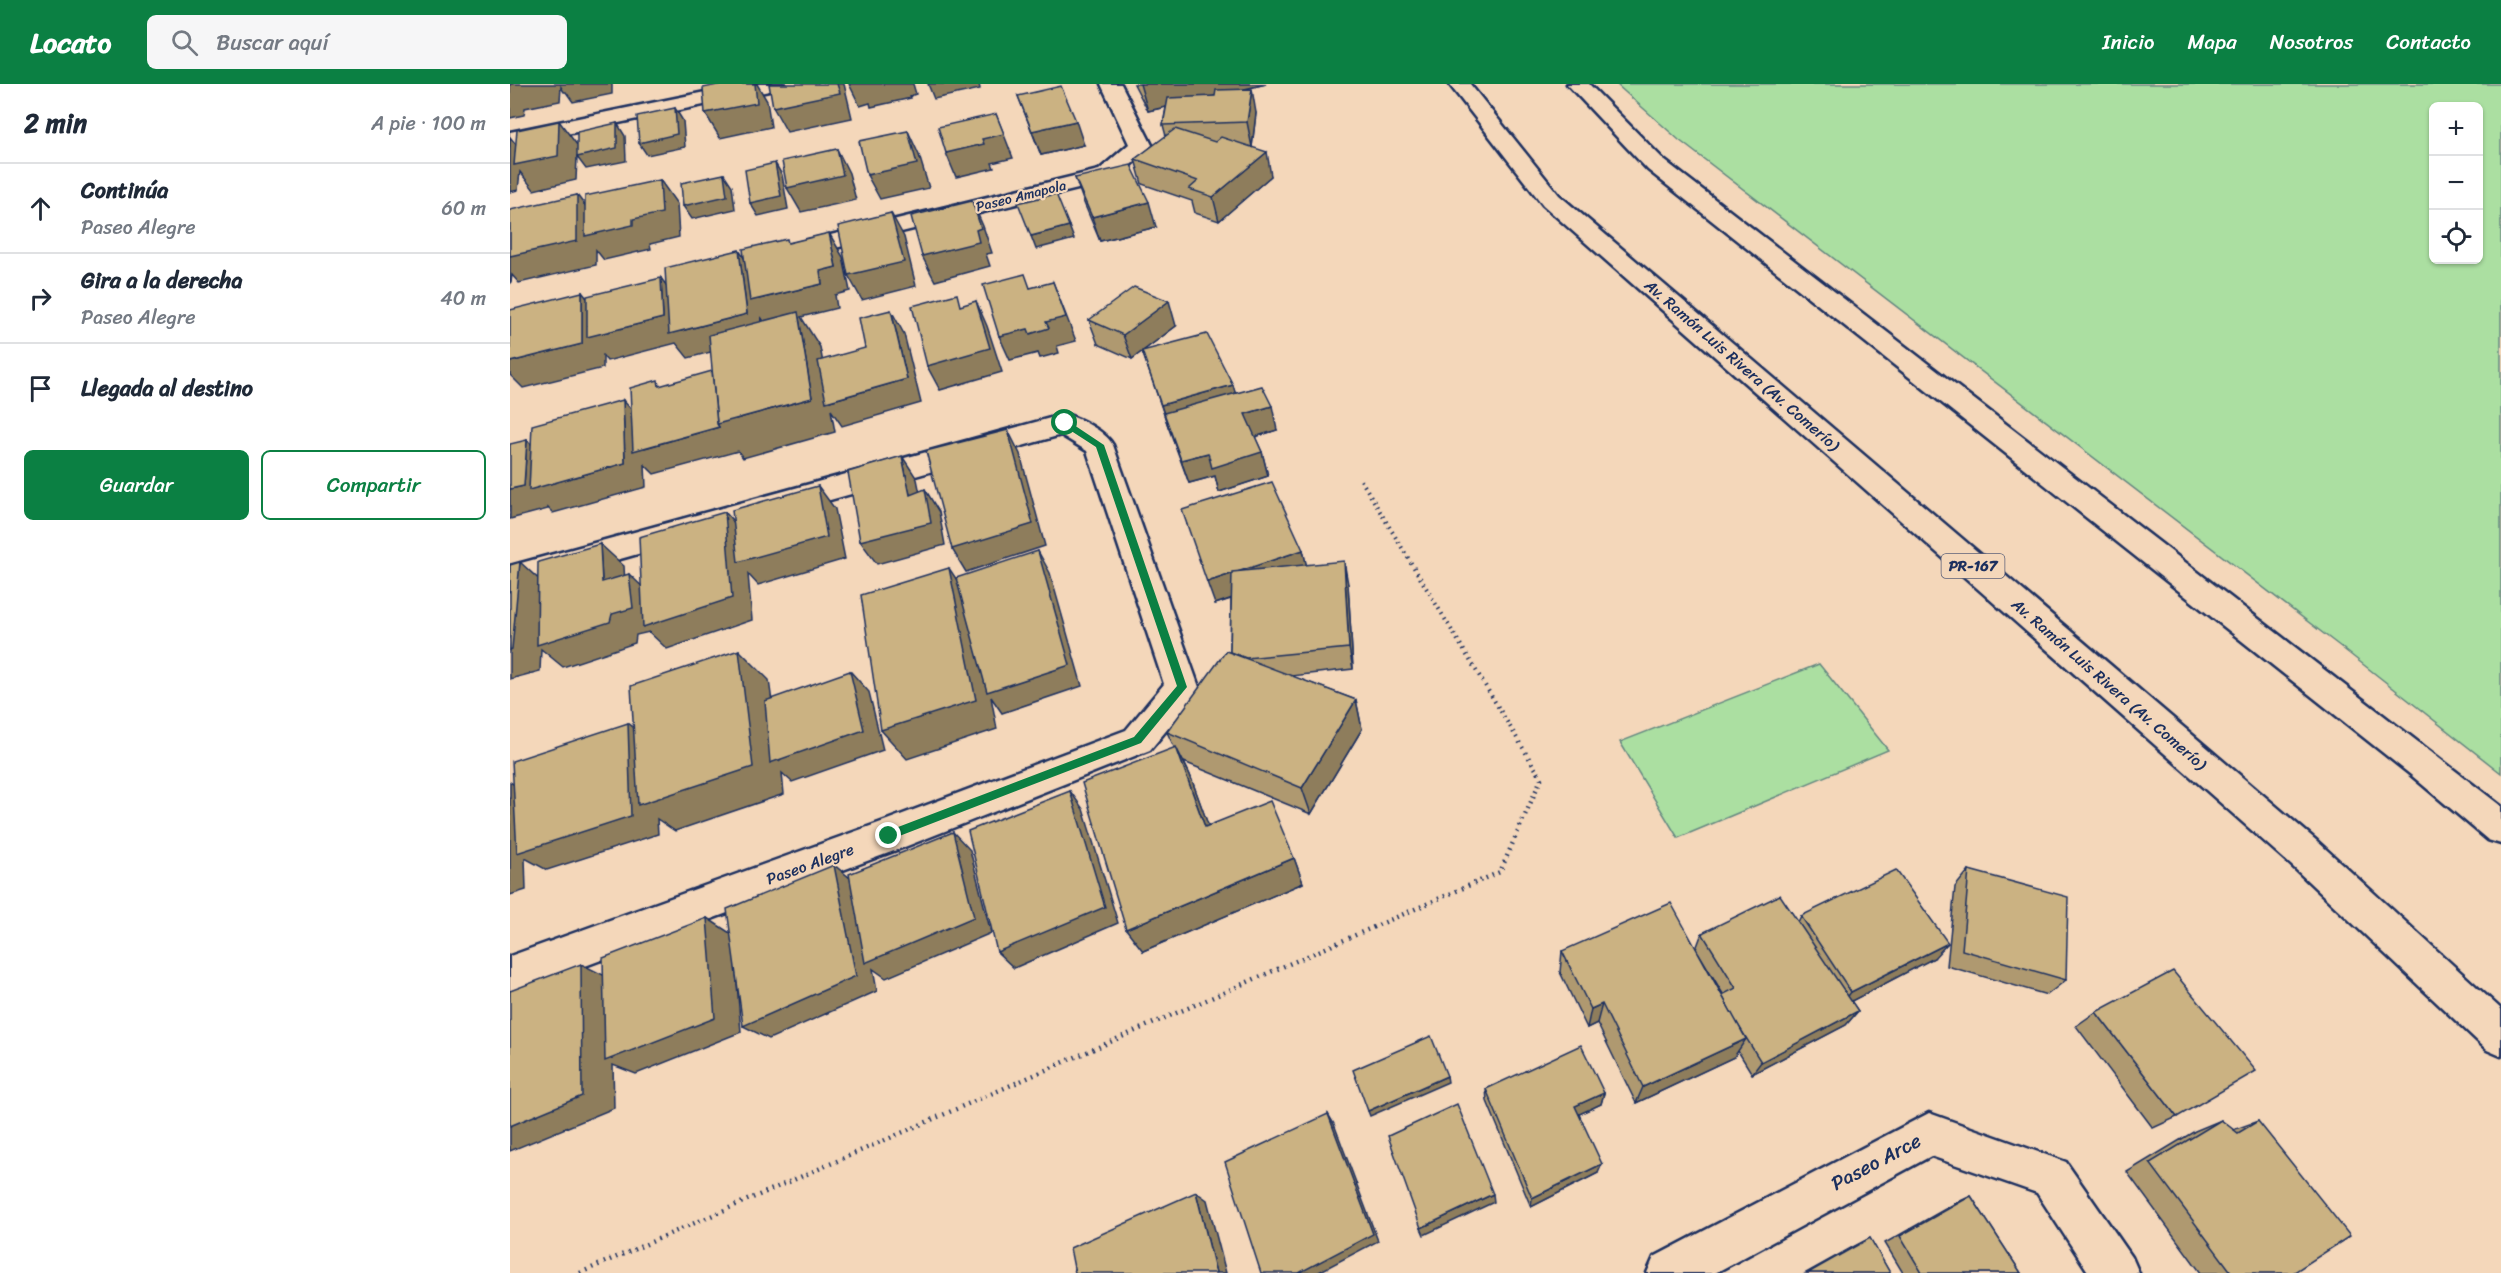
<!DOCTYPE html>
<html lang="es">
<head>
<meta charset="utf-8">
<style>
  :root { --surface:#fff; --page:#f6f6f7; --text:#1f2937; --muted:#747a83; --line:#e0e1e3; --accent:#0b8043 }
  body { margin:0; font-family:Sriracha,sans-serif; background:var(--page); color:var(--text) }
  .controls { position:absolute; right:18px; top:18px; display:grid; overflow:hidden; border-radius:9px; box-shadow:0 2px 4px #0004 }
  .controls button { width:54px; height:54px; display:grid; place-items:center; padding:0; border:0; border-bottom:2px solid var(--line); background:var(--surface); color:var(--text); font:30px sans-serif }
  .stop { position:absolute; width:18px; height:18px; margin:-14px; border:4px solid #0b8043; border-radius:50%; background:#fff }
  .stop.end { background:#0b8043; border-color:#fff; box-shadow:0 2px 6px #0008 }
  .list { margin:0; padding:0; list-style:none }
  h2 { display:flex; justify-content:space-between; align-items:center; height:78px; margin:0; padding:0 24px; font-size:26px }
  h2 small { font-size:20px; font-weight:400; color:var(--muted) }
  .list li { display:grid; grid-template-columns:39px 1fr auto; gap:18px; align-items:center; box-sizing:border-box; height:90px; padding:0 24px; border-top:2px solid var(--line) }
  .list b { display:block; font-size:22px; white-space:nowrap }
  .list p { margin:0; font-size:20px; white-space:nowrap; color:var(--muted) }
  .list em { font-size:20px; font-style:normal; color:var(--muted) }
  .actions { display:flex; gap:12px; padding:18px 24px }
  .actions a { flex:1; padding:14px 0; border:2px solid var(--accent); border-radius:9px; text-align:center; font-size:21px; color:var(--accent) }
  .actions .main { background:var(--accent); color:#fff }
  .icon { flex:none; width:33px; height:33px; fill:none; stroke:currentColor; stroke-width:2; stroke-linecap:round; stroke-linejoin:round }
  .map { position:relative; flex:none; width:1991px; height:1189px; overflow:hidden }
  header { display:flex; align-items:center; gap:36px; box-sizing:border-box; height:84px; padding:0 30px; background:var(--accent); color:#fff }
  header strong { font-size:28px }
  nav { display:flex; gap:33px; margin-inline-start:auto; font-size:21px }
  .search { width:420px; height:54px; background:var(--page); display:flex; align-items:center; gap:15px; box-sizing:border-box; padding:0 21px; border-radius:9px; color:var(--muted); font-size:22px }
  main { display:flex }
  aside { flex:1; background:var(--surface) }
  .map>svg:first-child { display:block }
  .green { fill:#abdfa1; stroke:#638780; stroke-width:1.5; fill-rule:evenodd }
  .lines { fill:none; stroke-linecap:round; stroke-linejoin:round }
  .street-casing { stroke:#1b2f5e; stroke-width:5 }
  .primary-casing { stroke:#1b2f5e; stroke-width:5 }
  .path-far1 { stroke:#1b2f5e; stroke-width:4; stroke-dasharray:1.5 4.5; stroke-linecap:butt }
  .path { stroke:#1b2f5e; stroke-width:4.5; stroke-dasharray:1.5 5; stroke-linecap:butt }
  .street { fill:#f4d7ba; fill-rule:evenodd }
  .primary { fill:#f4d7ba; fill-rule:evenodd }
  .wall { fill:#af9970; stroke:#1b2f5e; stroke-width:1.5; fill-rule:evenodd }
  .shaded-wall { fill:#8e7d5b; stroke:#1b2f5e; stroke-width:1.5 }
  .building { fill:#cbb282; stroke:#1b2f5e; stroke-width:1.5 }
  .route { fill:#0b8043 }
  .labels { text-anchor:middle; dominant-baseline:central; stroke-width:4.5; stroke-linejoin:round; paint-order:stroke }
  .far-street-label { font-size:14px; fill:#1b2f5e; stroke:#f4d7ba }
  .shield { fill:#f4d7ba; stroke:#5c617a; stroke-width:1.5 }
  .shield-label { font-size:15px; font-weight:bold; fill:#1b2f5e }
  .street-label { font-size:16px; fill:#1b2f5e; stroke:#f4d7ba }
  .near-street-label { font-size:20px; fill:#1b2f5e; stroke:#f4d7ba }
</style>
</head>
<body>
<header>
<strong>Locato</strong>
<div class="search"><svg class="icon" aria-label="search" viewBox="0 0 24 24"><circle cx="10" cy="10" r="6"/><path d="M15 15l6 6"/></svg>Buscar aquí</div>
<nav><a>Inicio</a><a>Mapa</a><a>Nosotros</a><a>Contacto</a></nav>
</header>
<main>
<aside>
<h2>2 min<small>A pie · 100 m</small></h2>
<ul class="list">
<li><svg class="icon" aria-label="ahead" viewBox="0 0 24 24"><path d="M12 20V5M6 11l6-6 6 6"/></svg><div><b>Continúa</b><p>Paseo Alegre</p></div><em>60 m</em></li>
<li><svg class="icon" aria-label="right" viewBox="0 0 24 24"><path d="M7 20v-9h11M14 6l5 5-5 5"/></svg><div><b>Gira a la derecha</b><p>Paseo Alegre</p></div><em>40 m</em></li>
<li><svg class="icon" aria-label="arrive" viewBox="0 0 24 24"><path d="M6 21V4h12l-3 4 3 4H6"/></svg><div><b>Llegada al destino</b></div></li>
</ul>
<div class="actions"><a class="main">Guardar</a><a>Compartir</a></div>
</aside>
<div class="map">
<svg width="1991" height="1189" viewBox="0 0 1991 1189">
  <rect width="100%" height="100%" fill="#f4d7ba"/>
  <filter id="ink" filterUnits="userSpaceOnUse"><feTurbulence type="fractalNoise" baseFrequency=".0167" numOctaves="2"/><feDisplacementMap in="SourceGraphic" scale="12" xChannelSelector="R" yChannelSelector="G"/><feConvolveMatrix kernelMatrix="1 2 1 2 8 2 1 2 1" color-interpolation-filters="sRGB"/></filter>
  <g filter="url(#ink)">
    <g class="green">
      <path d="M1106,0H1991V689L1831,563L1169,56ZM1924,22H1968V176H1924Z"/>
      <path d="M1309,580L1378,666L1168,754L1110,658Z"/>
    </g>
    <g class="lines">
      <g class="street-casing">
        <g id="street">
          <path d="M234,0H274L271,4L264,6L0,62V48Z"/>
          <path d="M591,0H611L642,61L605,96L280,175L271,173L268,168L271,163L589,86L619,60Z"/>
          <path d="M555,330C571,335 595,347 603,361L689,603L684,613L640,666L392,764L0,910V872L377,736L616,646L654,600L577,367L551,351L0,506V482Z"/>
          <path d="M1419,1029L1556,1078L1622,1173L1629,1189H1579L1527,1109L1421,1072L1205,1189H1137L1144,1173Z"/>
        </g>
      </g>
      <g class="primary-casing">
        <g id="primary">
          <path d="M939,0H960L1049,111L1807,757L1991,925V972L1977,966L1781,781L1033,121Z"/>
          <path d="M1057,0H1079L1154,76L1991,722V760L1978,756L1901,691L1138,86Z"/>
        </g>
      </g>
      <path class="path-far1" d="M851,396L1028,689"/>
      <path class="path" d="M70,1189L990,788L1031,695L1027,688"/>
      <use href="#street" class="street"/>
      <use href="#primary" class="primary"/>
    </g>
    <g class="wall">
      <path d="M624,0H756L735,5L746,29L742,63H739L761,92L709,137L685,129L682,117L632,100L625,75L656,52L653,41L656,23L638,27Z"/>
      <path d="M508,12L574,61L531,71Z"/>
      <path d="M565,94L646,143L590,157L574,119Z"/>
      <path d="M579,236L666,242L622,275L588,260Z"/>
      <path d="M632,267L726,309L767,346L745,353L752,368L758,392L709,408L705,392L679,399L659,345Z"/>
      <path d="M793,466L796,481L838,500L843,585L781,592L846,616L852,645L801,730L674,678L680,691L698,741L784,774L793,799L633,867L664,663L657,648L720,568L721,515L705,520Z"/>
      <path d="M1459,786L1556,896L1537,911L1437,882L1445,803Z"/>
      <path d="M1291,832L1424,874L1341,917L1348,927L1336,941L1242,990L1228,967L1224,973L1126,1019L1087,939L1077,944L1050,888L1052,867L1186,865L1192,849L1288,838ZM1188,868L1213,910L1212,911Z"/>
      <path d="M1586,928L1667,1033L1643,1044L1566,942Z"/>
      <path d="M976,1005L1094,1009L1091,1020L1069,1030L1088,1089L1021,1123L977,1017Z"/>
      <path d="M1711,1036L1723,1046L1748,1037L1783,1189H1691L1617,1088L1685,1047Z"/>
      <path d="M1461,1112L1511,1189H1393L1375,1159L1444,1120Z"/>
      <path d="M1360,1154L1380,1189H1296L1341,1164Z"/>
    </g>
    <g class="shaded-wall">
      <path d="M0,0H102V10L63,18L56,8H54L51,3L50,17L15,24L14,31L0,34Z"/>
      <path d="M245,0H247L257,17L261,43L210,54L195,29Z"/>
      <path d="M327,0H334L342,34L277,48L263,23Z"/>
      <path d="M339,0H403L406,10L400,12L401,14L361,23L360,19L350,22Z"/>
      <path d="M418,0H469L470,5L424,15Z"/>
      <path d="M630,0H756L638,27Z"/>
      <path d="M742,5L746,29L742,63L737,38Z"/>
      <path d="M165,24L173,37L175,63L137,71L129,59Z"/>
      <path d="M486,30L503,74L482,79L484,84L446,93L436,69L472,55Z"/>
      <path d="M49,37L67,61L107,39L115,52L116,77L76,85L67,73L66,96L24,106L10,88L8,106L0,108V53L11,67Z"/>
      <path d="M566,37L574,61L531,71L522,47Z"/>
      <path d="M398,47L409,71L419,104L370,115L357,91Z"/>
      <path d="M327,65L339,89L346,116L291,128L277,104Z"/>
      <path d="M757,68L761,92L709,137L703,113Z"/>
      <path d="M265,79L272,91L278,125L248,132L240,119Z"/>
      <path d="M214,90L222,102L225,125L182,135L173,122Z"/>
      <path d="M150,96L167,120L169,153L140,160L141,165L94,176L86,166V181L9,199L2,191L1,198L0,199V143L67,111L85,135H123Z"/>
      <path d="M462,117L473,142L482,169L476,170L480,182L425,197L412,172L466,146Z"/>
      <path d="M639,118L646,143L590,157L582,133Z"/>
      <path d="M381,129L394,153L406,202L352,216L338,191Z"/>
      <path d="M559,142L564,155L526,165L521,152Z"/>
      <path d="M319,149L333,173L340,207L325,211L327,224L291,233L310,263L320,317L397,295L381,226L394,250L411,319L332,342L321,326L325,348L233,374L228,367L144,390L135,381L136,403L43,429L38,424V425L0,435V405L14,402L17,356L40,379L39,400L115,379L113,316L134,340L135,364L209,343L207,340L211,339L205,286L223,310L226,335L302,314L289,234L257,242L251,233L254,254L178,274L166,259L97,277L93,272V284L13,304L0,291V278L72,260V208L92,233V249L153,234L151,194L169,219L171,247L237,230L229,166L245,191L249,215L312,200L310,187L326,183Z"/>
      <path d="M543,198L566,257L547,262L549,269L530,274L528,269L500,276L489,252L536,238Z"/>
      <path d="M466,217L477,242L492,288L430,306L417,282Z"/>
      <path d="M659,217L666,242L622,275L613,251Z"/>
      <path d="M723,301L730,325L654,329L659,345L651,321Z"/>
      <path d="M762,322L767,346L741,354L735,330Z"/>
      <path d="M498,346L510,370L535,462L456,488L442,465Z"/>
      <path d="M752,368L758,392L709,408L705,392L679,399L671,376L698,369Z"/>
      <path d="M392,372L407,395L415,434L400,411Z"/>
      <path d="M308,402L325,425L335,475L248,501L238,490L242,536L157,565L139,548L126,551L125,559L53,583L31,565L30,587L0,595V566L10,478L35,501L102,530L119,490L142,512L215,428L235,451Z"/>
      <path d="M415,405L429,428L435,461L367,480L350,457Z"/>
      <path d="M90,460L114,482L116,520L92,498Z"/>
      <path d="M793,466L798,488L705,520L697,498Z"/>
      <path d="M528,467L540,489L572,602L492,629L481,613L487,645L397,675L371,646L439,484L460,516Z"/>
      <path d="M834,477L838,500L843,585L839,564Z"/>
      <path d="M229,566L259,596L270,676L340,587L359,608L373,666L282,698L272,689L274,710L165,747L147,735L148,750L37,786L15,774L16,806L0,811V698L15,707L118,639L143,659Z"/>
      <path d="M846,616L852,645L801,730L792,704Z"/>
      <path d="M666,663L680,691L708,768L695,743Z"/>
      <path d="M560,707L573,725L608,839L504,884L487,868Z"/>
      <path d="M443,748L460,766L481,849L376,894L363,885L367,907L259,955L233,942L324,781L345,798Z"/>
      <path d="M784,774L793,799L633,867L616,845Z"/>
      <path d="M197,834L223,851L231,948L126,990L103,981L104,1024L0,1067V1042L71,880L101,895Z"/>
      <path d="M1438,859L1424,874L1330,923L1341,908Z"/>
      <path d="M1092,920L1087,939L1077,944L1081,925Z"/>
      <path d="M1348,927L1336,941L1242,990L1251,978Z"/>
      <path d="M1236,955L1224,973L1126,1019L1133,1003Z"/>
      <path d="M937,992L938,998L860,1032L858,1027Z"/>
      <path d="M1094,1009L1091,1020L1063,1033L1065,1022Z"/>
      <path d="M818,1030L824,1040L868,1157L807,1189H789Z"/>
      <path d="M1092,1080L1088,1089L1021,1123L1022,1114Z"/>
      <path d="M686,1108L697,1116L716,1189H706Z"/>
      <path d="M983,1110L984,1118L914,1151L911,1144Z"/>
    </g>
    <g class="building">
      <path d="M212,0H245L247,19L195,29L193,4Z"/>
      <path d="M259,0H327L330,9L263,23Z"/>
      <path d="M551,2L566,37L522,47L508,12Z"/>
      <path d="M742,5L737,38L653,41L658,14L705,12L706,6Z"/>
      <path d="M165,24L167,50L129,59L127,32Z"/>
      <path d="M486,30L494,50L472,55L474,60L436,69L428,43Z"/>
      <path d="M49,37L48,72L4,81L7,46Z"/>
      <path d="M107,39V64L67,73V48Z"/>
      <path d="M665,45L705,58L711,53L757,68L703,113L679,105L688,97L625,75Z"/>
      <path d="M398,47L407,80L357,91L349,57Z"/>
      <path d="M327,65L333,91L277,104L272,77Z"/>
      <path d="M265,79L271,112L240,119L235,86Z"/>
      <path d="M621,81L639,118L582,133L565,94Z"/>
      <path d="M214,90L217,112L173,122L171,99Z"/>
      <path d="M150,96L152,129L123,135V141L75,152V112Z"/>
      <path d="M546,110L559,142L521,152L508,119Z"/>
      <path d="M67,111V157L0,172V126Z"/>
      <path d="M462,117L471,144L466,146L469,158L412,172L401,132Z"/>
      <path d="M381,129L394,178L338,191L328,142Z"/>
      <path d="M319,149L326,183L310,187L312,200L240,217L233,165L277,155L278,159Z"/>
      <path d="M229,166L237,230L159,250L155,184Z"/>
      <path d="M515,190L520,204L543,198L556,233L536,238L539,244L520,250L518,245L489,252L473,201Z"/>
      <path d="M151,194L153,234L77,253V212Z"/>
      <path d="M624,203L659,217L613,251L579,236Z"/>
      <path d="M72,208V260L0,278V226Z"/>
      <path d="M447,210L450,222L466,217L480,264L417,282L402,222Z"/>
      <path d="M381,226L397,295L316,318L308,277L355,264L349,234Z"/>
      <path d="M288,228L302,314L207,340L199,251Z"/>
      <path d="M697,250L723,301L651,321L632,267Z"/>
      <path d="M202,287L207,340L209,343L123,367L120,304L148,296L149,302Z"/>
      <path d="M752,302L762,322L735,330L752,368L702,384L698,369L671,376L654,329Z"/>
      <path d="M113,316L115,379L19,406L22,341Z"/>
      <path d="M498,346L523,440L442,465L416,367Z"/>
      <path d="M17,356L14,402L0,405V360Z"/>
      <path d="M392,372L400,411L415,405L421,439L350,457L338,388Z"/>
      <path d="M762,398L793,466L697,498L672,426Z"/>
      <path d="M308,402L317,453L228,478L222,426Z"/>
      <path d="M215,428L222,514L133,543L129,453Z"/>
      <path d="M90,460L92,498L119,490L123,524L102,530L100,538L27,561L28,478Z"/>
      <path d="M528,467L560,581L477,608L446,494Z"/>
      <path d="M834,477L839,564L736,574L720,568L722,488Z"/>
      <path d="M10,478L2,565L0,566V481Z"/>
      <path d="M439,484L466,616L371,646L351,511Z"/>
      <path d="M229,566L243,683L128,721L121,602Z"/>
      <path d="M716,567L846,616L792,704L657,648Z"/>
      <path d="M340,587L354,646L260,679L255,617Z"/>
      <path d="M118,639L121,732L7,769L2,677Z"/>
      <path d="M666,663L695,743L760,717L784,774L616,845L572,699Z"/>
      <path d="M560,707L595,823L487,868L458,747Z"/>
      <path d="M443,748L464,833L355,879L339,790Z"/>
      <path d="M324,781L346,892L233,942L217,825Z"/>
      <path d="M1386,786L1438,859L1341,908L1291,832Z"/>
      <path d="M1459,786L1558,813L1556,896L1452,866Z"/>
      <path d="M1270,811L1348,927L1251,978L1225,936L1212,911L1226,904L1192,849Z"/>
      <path d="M1161,819L1236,955L1133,1003L1092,920L1081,925L1052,867Z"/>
      <path d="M197,834L205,934L95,977L93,874Z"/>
      <path d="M71,880L72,1012L0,1042V907Z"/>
      <path d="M1663,887L1746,987L1667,1033L1586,928Z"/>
      <path d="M921,952L937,992L858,1027L843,986Z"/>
      <path d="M1071,961L1094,1009L1065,1022L1092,1080L1022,1114L976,1005Z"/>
      <path d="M947,1020L983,1110L911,1144L878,1052Z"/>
      <path d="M818,1030L863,1150L789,1189H751L715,1078Z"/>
      <path d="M1711,1036L1728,1049L1748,1037L1840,1152L1783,1189H1722L1640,1079Z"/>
      <path d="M686,1108L706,1189H565L560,1164Z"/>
      <path d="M1461,1112L1511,1189H1412L1390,1152Z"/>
      <path d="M1360,1154L1380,1189H1298Z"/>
    </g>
  </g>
  <path class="route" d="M552,337H558L594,361L677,603L631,659L379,756L375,755V748L624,653L667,602L586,363L552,341Z"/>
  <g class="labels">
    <g class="far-street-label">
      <text transform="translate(511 112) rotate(-14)">Paseo Amapola</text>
    </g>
    <rect class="shield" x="1431.5" y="470" width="63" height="24" rx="4.5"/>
    <g class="shield-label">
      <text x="1463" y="482">PR-167</text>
    </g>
    <g class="street-label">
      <text transform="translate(1232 281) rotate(41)">Av. Ramón Luis Rivera (Av. Comerío)</text>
      <text transform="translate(1599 600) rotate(41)">Av. Ramón Luis Rivera (Av. Comerío)</text>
      <text transform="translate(300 780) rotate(-20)">Paseo Alegre</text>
    </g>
    <g class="near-street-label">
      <text transform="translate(1366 1078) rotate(-28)">Paseo Arce</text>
    </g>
  </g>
</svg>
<div class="controls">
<button>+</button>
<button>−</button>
<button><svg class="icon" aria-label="locate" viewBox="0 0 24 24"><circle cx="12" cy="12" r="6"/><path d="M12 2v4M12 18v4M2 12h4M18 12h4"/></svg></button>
</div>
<div class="stop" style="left:555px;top:339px"></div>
<div class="stop end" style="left:379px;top:752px"></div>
</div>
</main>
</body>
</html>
